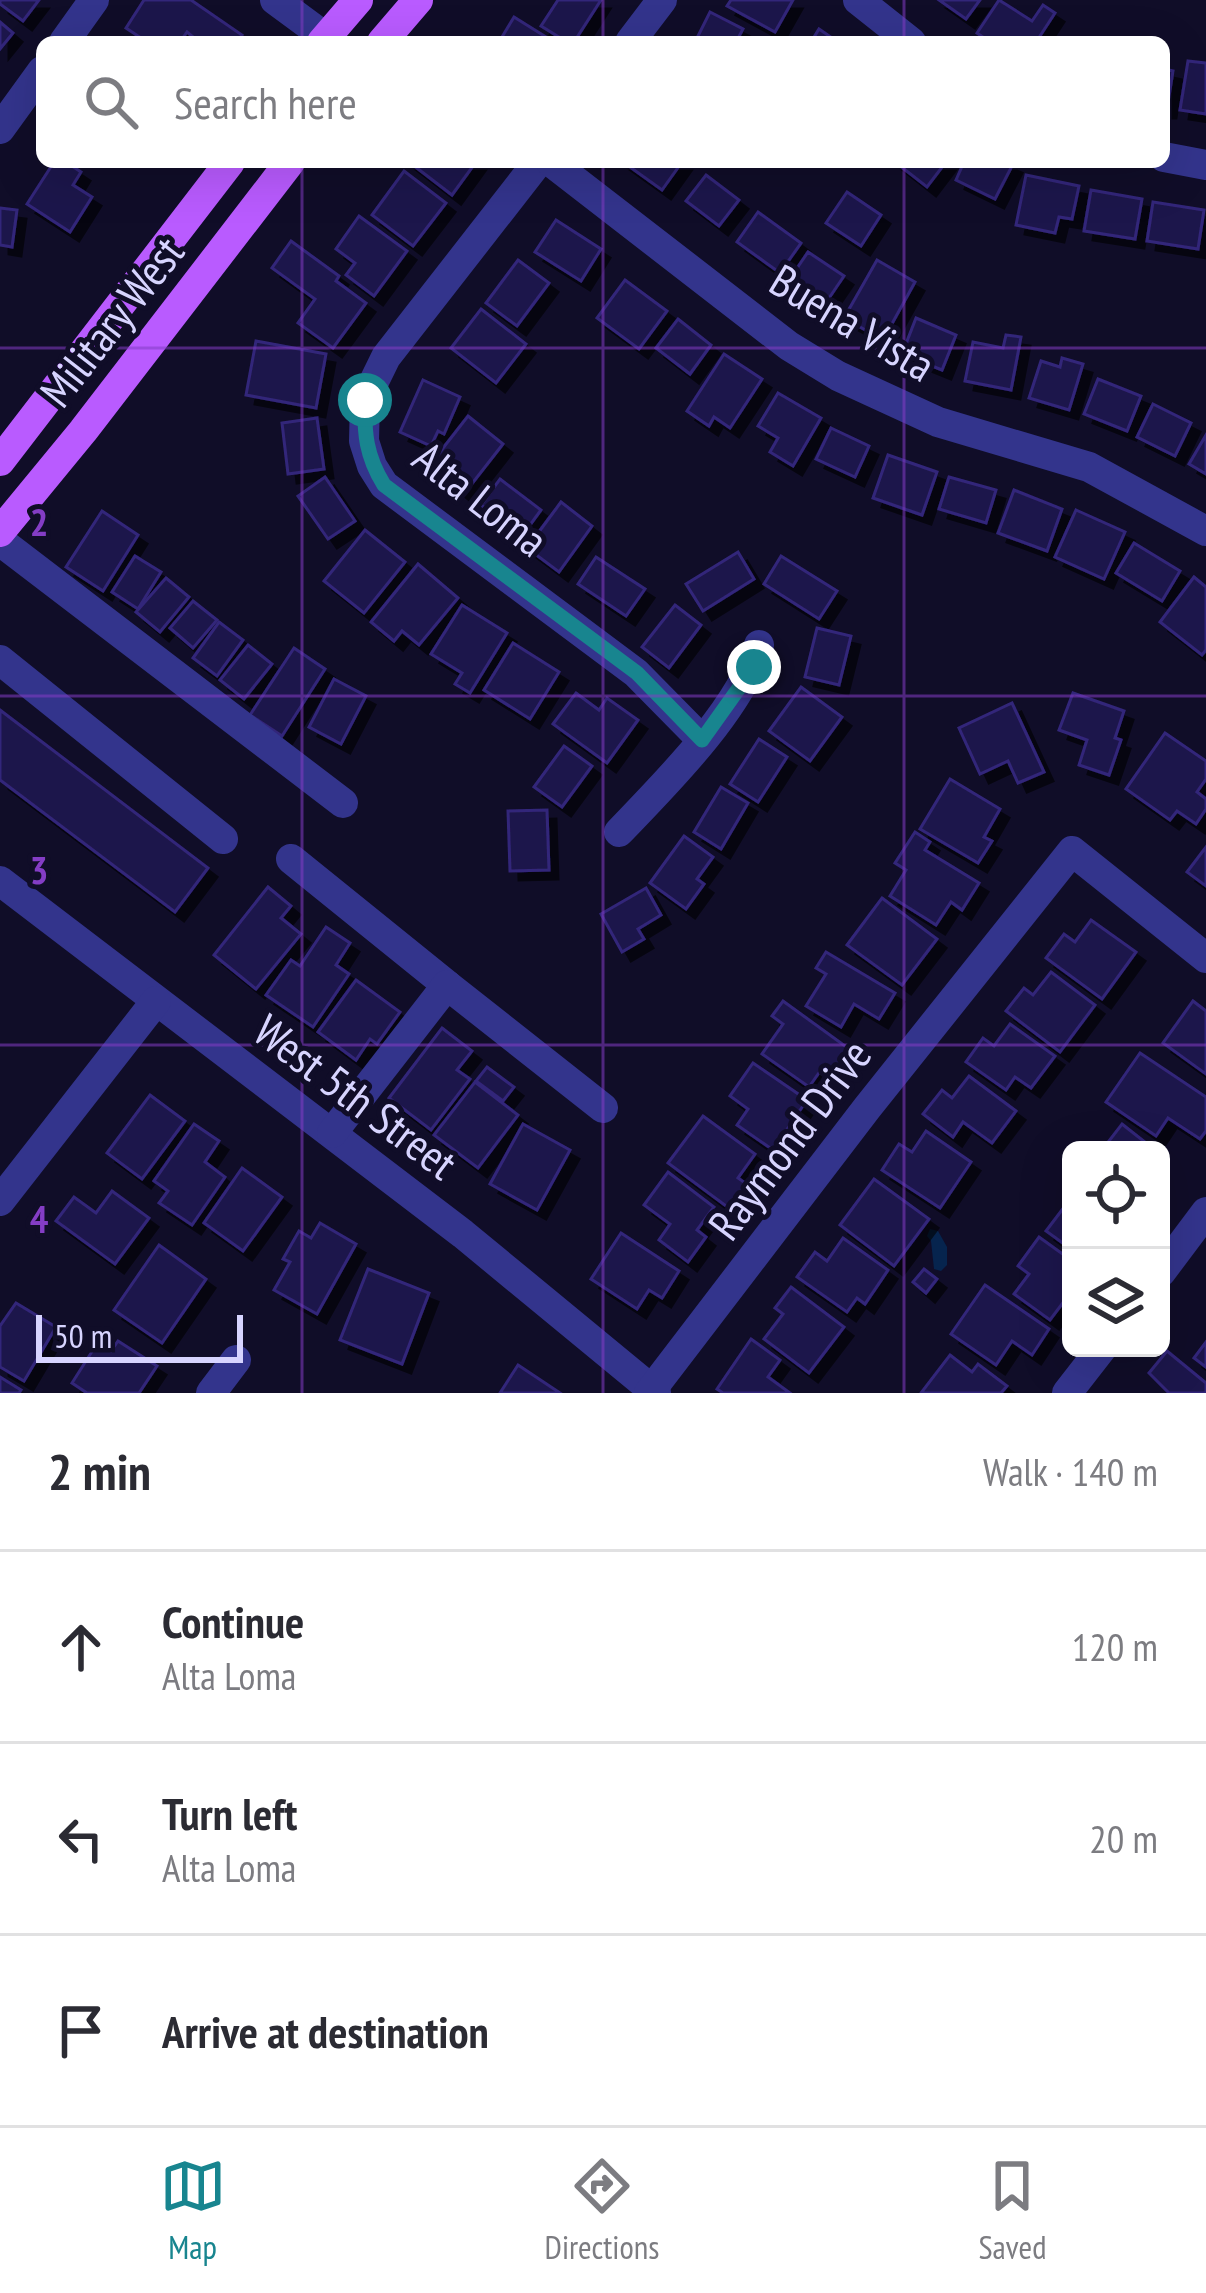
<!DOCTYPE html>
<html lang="en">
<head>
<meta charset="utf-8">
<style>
  :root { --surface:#fff; --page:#f7f7f7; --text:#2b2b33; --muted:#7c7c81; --line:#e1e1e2; --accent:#18858f }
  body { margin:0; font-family:"PT Sans Narrow",sans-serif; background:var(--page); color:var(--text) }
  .controls { position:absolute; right:36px; bottom:36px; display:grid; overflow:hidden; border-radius:18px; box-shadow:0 12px 48px #0002 }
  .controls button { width:108px; height:108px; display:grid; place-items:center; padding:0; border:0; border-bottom:3px solid var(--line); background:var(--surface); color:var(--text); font:60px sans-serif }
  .scale { position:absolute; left:36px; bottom:30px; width:207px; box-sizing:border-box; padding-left:12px; border:6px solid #d7d4ff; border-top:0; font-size:33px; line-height:42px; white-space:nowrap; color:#d7d4ff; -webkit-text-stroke:9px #100d28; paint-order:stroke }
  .stop { position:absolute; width:36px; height:36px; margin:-27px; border:9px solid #18858f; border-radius:50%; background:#fff }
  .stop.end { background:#18858f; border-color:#fff; box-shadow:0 3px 12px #0008 }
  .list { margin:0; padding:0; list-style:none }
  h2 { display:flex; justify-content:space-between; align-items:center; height:156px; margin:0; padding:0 48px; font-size:51px }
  h2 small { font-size:39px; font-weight:400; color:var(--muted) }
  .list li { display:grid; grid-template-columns:78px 1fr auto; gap:36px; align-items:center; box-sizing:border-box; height:192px; padding:0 48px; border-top:3px solid var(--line) }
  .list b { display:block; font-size:45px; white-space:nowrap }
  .list p { margin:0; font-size:39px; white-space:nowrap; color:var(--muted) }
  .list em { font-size:39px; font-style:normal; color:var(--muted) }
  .icon { flex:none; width:66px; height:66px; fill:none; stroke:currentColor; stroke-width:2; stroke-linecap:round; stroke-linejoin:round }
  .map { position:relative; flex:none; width:1206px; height:1393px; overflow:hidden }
  .search { position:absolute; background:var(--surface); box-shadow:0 12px 48px #0002; left:36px; right:36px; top:36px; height:132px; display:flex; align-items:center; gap:30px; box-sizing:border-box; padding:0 42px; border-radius:18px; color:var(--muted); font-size:45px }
  .sheet { height:732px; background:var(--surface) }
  nav { display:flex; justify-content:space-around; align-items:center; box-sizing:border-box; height:168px; border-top:3px solid var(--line); background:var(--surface); font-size:33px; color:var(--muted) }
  nav a { display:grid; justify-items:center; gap:6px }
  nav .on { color:var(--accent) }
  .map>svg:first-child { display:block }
  .water { fill:#06244e }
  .building { fill:#1f174b; stroke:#33267a; stroke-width:3; filter:url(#shadow) }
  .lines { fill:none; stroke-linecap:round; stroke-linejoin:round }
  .minor { stroke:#33348c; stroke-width:30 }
  .major { stroke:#b95bff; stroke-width:30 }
  .route { stroke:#18858f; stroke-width:15 }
  .grid { fill:none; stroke:#843dc5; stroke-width:3; stroke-opacity:0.55 }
  .labels { text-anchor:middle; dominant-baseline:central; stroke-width:10; stroke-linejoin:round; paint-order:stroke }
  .street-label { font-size:45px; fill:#d7d4ff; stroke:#100d28 }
  .grid-label { font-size:39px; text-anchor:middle; font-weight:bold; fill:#843dc5; stroke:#100d28; stroke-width:10; stroke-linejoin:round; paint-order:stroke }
</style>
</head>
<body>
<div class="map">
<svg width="1206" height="1393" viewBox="0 0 1206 1393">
  <defs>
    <filter id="shadow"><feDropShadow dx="9" dy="9" stdDeviation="0" flood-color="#0009"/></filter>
  </defs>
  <rect width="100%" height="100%" fill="#100d28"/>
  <path class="water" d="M930,1229L938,1231L947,1247V1265L941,1271L934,1269L931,1241L927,1236Z"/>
  <g class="building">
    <path d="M0,0H39L23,21L0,4Z"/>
    <path d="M144,0H191L242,35L237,42H199L187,32L180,42H147L126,28Z"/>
    <path d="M558,0H601L574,42H567L541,26Z"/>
    <path d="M731,0H793L775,32L727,6Z"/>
    <path d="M939,0H980L966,19Z"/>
    <path d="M999,0L1032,21L1043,5L1055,13L1036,42H990L977,33Z"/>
    <path d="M710,12L743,29L736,42H695Z"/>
    <path d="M514,17L554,42H499Z"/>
    <path d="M0,22L13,33L0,49Z"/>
    <path d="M819,29L838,42H811Z"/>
    <path d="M1188,61L1206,63V114L1180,110Z"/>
    <path d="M1164,69L1173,71L1167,109H1164Z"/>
    <path d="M54,162H66L81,172L73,185L92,197L70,232L27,204Z"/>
    <path d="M409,162H476L452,195Z"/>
    <path d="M623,162H682L662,190Z"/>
    <path d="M895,162H946L927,187Z"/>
    <path d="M964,162H1008L1013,164L995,199L956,180Z"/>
    <path d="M404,171L446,203L413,246L372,215Z"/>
    <path d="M706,175L739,200L719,226L686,201Z"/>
    <path d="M1026,175L1079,186L1072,219L1059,217L1055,233L1016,225Z"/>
    <path d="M1091,190L1142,199L1135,239L1084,231Z"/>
    <path d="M847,192L881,215L861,246L826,223Z"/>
    <path d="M1153,202L1204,210L1198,249L1147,241Z"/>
    <path d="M0,208L17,210L12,247L0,245Z"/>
    <path d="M758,212L801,243L780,273L737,242Z"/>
    <path d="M359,216L407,251L374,296L346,275L355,263L336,249Z"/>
    <path d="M556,220L601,249L581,281L535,252Z"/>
    <path d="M291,241L339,276L336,281L366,303L333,348L298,323L315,299L272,268Z"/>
    <path d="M808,252L844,276L825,304L789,280Z"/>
    <path d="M518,260L549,283L517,326L486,303Z"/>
    <path d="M877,260L915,282L883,340L844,318Z"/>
    <path d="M625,280L667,311L639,349L597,318Z"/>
    <path d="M481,309L526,344L496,383L451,348Z"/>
    <path d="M916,318L956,335L942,370L902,354Z"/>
    <path d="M678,319L711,345L690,374L656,348Z"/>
    <path d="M1006,335L1021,337L1011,390L965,381L973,342L1003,348Z"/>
    <path d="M256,341L326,354L316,408L246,395Z"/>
    <path d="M724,354L762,379L730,428L714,417L709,426L687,411Z"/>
    <path d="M1062,358L1083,364L1069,410L1029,398L1041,361L1060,367Z"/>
    <path d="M1098,379L1141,396L1127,431L1084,414Z"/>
    <path d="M423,380L460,397L444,434L438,431L431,446L400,432Z"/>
    <path d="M778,393L821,418L793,466L770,452L778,438L758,426Z"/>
    <path d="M1153,404L1191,423L1175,456L1137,437Z"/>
    <path d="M468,416L503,444L464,494L429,466Z"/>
    <path d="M317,418L324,469L288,474L282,423Z"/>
    <path d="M831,428L869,446L855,477L816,459Z"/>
    <path d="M1206,435V474L1189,464Z"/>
    <path d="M888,455L937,472L922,515L873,498Z"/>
    <path d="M325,477L355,521L328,539L298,496Z"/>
    <path d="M949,477L996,490L986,523L939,509Z"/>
    <path d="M500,479L541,510L522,536L481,505Z"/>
    <path d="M1014,490L1062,509L1047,551L998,533Z"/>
    <path d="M561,502L592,526L559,572L527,548Z"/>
    <path d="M1076,510L1125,532L1104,579L1055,557Z"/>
    <path d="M102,511L138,535L103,591L66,567Z"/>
    <path d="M365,530L405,562L364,613L324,581Z"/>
    <path d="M1134,543L1180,571L1162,601L1116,573Z"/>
    <path d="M738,552L754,579L703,611L686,584Z"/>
    <path d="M135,556L161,572L138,609L112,592Z"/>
    <path d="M781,556L837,591L819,619L764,584Z"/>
    <path d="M596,557L645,589L626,616L578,584Z"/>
    <path d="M418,564L458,598L419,645L402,631L394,641L371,622Z"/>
    <path d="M1194,577L1206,587V650L1202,655L1160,622Z"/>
    <path d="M166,578L189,597L160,632L136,612Z"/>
    <path d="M193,601L217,620L193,648L170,628Z"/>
    <path d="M462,605L507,633L470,693L455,684L462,673L431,654Z"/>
    <path d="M675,605L701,625L669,668L642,647Z"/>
    <path d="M219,622L243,640L217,676L193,658Z"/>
    <path d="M817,628L851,636L839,685L805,677Z"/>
    <path d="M513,643L559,672L530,719L484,690Z"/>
    <path d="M248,645L272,664L244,699L220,680Z"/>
    <path d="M294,648L325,669L282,736L250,715Z"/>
    <path d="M334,679L366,696L341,744L309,727Z"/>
    <path d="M801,687L842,717L810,761L769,731Z"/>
    <path d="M576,693L599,710L607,698L638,720L607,763L553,724Z"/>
    <path d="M1073,693L1124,711L1115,738L1121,740L1109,775L1079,765L1087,740L1059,730Z"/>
    <path d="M1012,703L1044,772L1018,783L1008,761L980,774L959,728Z"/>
    <path d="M0,710L208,868L175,912L0,780Z"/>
    <path d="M1165,733L1206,761V779L1197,792L1206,799V809L1196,824L1177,811L1170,820L1126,789Z"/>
    <path d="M759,739L787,757L758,802L730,784Z"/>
    <path d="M564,746L592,766L562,807L534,787Z"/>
    <path d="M950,779L1000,809L984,837L992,841L978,863L920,829Z"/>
    <path d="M721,787L748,803L721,849L694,832Z"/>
    <path d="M547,810L549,870L510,871L508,811Z"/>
    <path d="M915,832L930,842L925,850L979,883L962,910L951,902L936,925L890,896L906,870L895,863Z"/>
    <path d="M684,836L713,857L697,879L704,884L686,909L650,883Z"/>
    <path d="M1206,847V886L1187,872Z"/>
    <path d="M268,887L291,906L281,918L301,934L256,989L214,955Z"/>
    <path d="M646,888L661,915L638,929L644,939L622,952L601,914Z"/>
    <path d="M882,898L937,939L902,985L847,945Z"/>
    <path d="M1091,920L1136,952L1102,999L1046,958L1064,934L1075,942Z"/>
    <path d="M326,927L350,943L336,965L349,974L313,1027L266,995L291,960L300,966Z"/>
    <path d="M826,952L895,993L879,1019L854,1004L841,1027L806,1006L826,974L816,968Z"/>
    <path d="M1051,972L1095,1005L1060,1052L1006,1011L1024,988L1033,995Z"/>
    <path d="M356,980L400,1012L377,1044L370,1039L356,1060L318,1032Z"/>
    <path d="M783,1001L852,1051L834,1075L823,1067L809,1087L762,1054L783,1024L772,1016Z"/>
    <path d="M1193,1001L1206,1011V1074L1163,1043Z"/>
    <path d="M1010,1024L1055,1056L1031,1088L1015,1077L1006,1090L966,1062L983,1038L994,1046Z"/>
    <path d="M442,1028L472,1051L457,1070L470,1079L431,1130L389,1098Z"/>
    <path d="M1140,1053L1206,1097V1131L1200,1139L1168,1118L1156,1136L1106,1102Z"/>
    <path d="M753,1063L807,1100L773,1150L737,1125L748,1109L730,1096Z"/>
    <path d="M487,1067L514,1087L503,1101L476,1081Z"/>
    <path d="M969,1076L1016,1111L992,1143L963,1122L953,1137L923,1114L942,1090L952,1098Z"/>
    <path d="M475,1082L518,1115L478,1168L434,1135Z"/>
    <path d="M150,1095L185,1121L142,1179L107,1153Z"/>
    <path d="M703,1116L755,1154L738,1178L748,1185L730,1209L668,1163Z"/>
    <path d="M194,1124L219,1141L205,1162L225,1177L192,1225L159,1203L168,1191L154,1181Z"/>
    <path d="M523,1124L570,1150L537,1210L490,1184Z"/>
    <path d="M1122,1124L1155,1150H1102Z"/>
    <path d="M926,1131L971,1162L940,1208L882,1170L899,1144L912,1152Z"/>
    <path d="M242,1168L282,1197L243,1251L204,1223Z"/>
    <path d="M668,1172L714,1207L697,1230L706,1237L688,1262L659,1240L670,1224L644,1205Z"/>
    <path d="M874,1179L929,1219L894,1266L840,1225Z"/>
    <path d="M112,1191L149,1218L115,1264L56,1221L74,1197L96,1213Z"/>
    <path d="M1071,1198V1249L1046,1231Z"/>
    <path d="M320,1223L356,1244L317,1314L274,1290L290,1262L283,1259L299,1231L311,1238Z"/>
    <path d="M621,1233L679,1271L662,1298L649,1290L637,1309L591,1279Z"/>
    <path d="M1039,1237L1071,1260V1298L1068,1296L1050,1320L1014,1294L1029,1274L1018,1266Z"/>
    <path d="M843,1238L888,1270L865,1304L857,1298L847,1312L797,1277L815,1252L827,1261Z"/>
    <path d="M159,1245L206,1279L162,1343L114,1310Z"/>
    <path d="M368,1269L429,1293L402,1364L340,1340Z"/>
    <path d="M924,1269L937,1279L926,1293L913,1282Z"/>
    <path d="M985,1285L1049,1329L1032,1355L1012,1341L996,1365L951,1334Z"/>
    <path d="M791,1287L844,1327L809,1373L764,1339L783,1314L775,1308Z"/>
    <path d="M16,1303L56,1327L24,1381L0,1367V1326Z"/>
    <path d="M751,1339L780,1360L768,1377L790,1393H723L717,1389Z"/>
    <path d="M118,1341L157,1366L139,1393H87L72,1383L98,1342L111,1351Z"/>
    <path d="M1206,1342V1367L1194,1358Z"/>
    <path d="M1167,1351L1206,1383V1393H1169L1149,1373Z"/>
    <path d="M950,1355L972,1372L978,1364L1007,1386L1001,1393H921Z"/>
    <path d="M518,1365L560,1393H500Z"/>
    <path d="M0,1377L21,1390L19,1393H0Z"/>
  </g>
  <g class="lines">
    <g class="minor">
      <path d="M275,0L332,42"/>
      <path d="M858,0L911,42"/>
      <path d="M64,42L94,0"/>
      <path d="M630,42L662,0"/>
      <path d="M0,129L42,71"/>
      <path d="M1164,157L1206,165"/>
      <path d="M538,162L386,357L365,400L364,441L372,466L384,485L636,673L702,740"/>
      <path d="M551,162L789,346L838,376L938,422L1089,467L1206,531"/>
      <path d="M0,541L343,803"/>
      <path d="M0,660L223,839"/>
      <path d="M619,832C664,785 742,708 759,645"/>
      <path d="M291,859L447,985"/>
      <path d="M0,881L463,1234L656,1393"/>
      <path d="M332,1133L447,985L603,1108"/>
      <path d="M0,1201L156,1001"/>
      <path d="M1161,1272L1206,1212"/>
      <path d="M211,1393L236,1360"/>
      <path d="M649,1393L867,1108L1072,851L1206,958"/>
      <path d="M1067,1393L1102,1348"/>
    </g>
    <g class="major">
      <path d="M322,42L358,0"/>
      <path d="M382,42L418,0"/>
      <path d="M0,461L230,162"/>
      <path d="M0,532L83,431L290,162"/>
    </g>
  </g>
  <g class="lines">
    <path class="route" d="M365,400C364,433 366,456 384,485L637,673L702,740L754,667"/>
  </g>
  <path class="grid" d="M302,0V42M603,0V42M904,0V42M302,162V1393M603,162V1393M904,162V1393M0,348H1206M0,696H1206M0,1045H1206"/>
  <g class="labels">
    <g class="street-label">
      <text transform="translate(111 321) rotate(-52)">Military West</text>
      <text transform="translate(853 322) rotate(31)">Buena Vista</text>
      <text transform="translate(481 498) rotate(38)">Alta Loma</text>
      <text transform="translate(356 1096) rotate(37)">West 5th Street</text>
      <text transform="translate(789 1139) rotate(-53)">Raymond Drive</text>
    </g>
  </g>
  <g class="grid-label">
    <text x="39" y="536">2</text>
    <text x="39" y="884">3</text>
    <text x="39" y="1233">4</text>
  </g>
</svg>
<div class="controls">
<button><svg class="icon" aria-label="locate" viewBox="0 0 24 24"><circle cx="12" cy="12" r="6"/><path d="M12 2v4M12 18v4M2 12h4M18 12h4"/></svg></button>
<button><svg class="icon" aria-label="layers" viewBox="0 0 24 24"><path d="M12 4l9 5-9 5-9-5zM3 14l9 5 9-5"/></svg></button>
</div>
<div class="scale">50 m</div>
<div class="stop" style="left:365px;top:400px"></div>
<div class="stop end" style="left:754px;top:667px"></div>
<div class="search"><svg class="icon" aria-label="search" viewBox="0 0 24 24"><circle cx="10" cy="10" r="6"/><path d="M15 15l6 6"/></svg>Search here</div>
</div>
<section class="sheet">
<h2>2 min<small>Walk · 140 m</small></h2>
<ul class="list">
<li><svg class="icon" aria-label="ahead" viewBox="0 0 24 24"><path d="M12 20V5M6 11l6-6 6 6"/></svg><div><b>Continue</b><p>Alta Loma</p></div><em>120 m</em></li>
<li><svg class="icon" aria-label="left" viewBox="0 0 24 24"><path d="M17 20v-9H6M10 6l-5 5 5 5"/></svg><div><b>Turn left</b><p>Alta Loma</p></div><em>20 m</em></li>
<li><svg class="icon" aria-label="arrive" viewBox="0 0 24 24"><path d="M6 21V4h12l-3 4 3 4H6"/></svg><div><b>Arrive at destination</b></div></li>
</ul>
</section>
<nav>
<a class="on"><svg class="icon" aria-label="map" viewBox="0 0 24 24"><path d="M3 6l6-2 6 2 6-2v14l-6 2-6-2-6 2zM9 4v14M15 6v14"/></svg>Map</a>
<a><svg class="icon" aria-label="directions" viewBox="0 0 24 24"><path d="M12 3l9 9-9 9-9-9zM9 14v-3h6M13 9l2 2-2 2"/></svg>Directions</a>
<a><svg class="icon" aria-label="saved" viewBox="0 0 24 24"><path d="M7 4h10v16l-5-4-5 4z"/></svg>Saved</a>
</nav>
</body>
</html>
